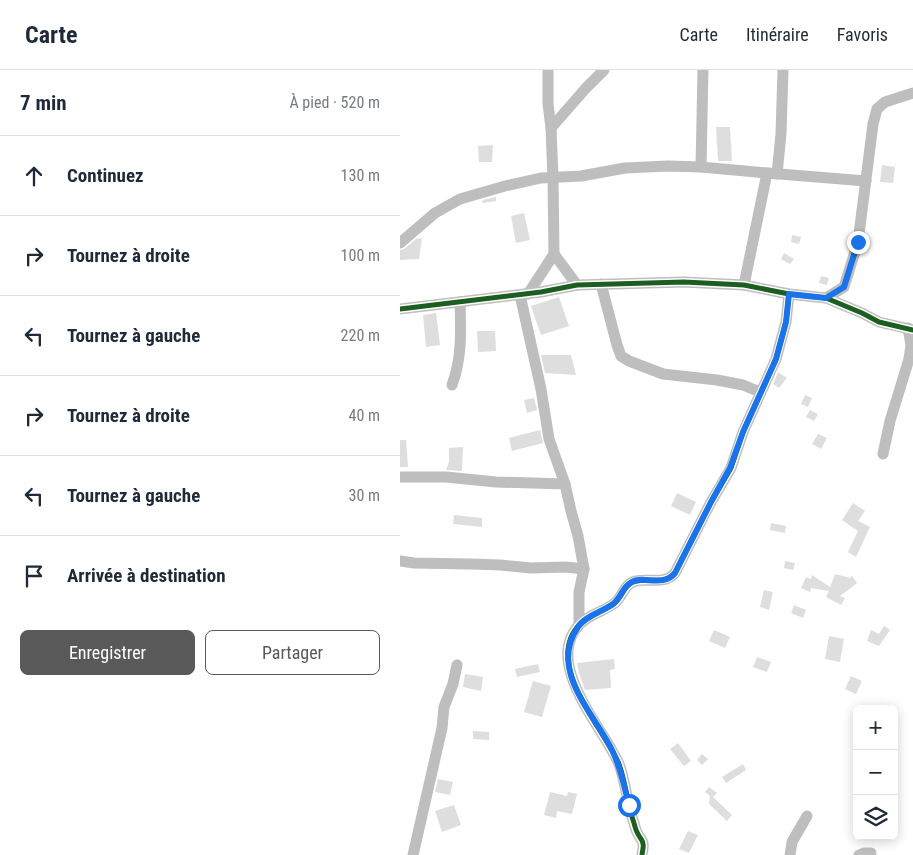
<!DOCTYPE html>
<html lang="fr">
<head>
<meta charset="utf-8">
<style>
  :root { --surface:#fff; --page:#f2f2f3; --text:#1f2937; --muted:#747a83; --line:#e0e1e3; --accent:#595959 }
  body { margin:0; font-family:"Roboto Condensed",sans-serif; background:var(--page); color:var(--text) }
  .controls { position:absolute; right:15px; bottom:15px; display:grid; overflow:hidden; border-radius:8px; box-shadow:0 2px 12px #0003 }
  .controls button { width:45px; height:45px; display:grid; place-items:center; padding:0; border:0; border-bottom:1px solid var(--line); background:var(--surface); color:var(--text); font:25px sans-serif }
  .stop { position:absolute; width:15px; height:15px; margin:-11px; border:4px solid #1a73e8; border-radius:50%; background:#fff }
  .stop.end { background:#1a73e8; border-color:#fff; box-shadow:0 1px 5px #0008 }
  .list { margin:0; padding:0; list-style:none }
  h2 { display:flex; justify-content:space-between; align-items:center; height:65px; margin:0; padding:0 20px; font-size:21px }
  h2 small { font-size:16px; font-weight:400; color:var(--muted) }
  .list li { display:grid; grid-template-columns:32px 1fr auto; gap:15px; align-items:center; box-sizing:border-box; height:80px; padding:0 20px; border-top:1px solid var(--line) }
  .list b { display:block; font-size:19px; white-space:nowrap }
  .list em { font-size:16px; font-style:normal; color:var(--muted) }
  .actions { display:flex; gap:10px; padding:15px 20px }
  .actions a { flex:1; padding:11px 0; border:1px solid var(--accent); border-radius:8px; text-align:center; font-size:18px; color:var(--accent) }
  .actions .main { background:var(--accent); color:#fff }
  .icon { flex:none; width:28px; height:28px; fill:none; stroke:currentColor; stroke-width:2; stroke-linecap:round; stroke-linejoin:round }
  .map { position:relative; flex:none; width:513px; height:785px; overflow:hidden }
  header { display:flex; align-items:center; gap:30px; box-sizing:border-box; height:70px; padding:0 25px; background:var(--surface); border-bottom:1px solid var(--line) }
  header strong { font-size:24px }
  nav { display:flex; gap:28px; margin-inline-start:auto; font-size:18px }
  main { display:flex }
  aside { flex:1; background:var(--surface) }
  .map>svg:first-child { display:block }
  .building { fill:#dedede }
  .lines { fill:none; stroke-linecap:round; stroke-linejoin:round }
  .minor { stroke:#bebebe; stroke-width:11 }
  .cycleway-casing { stroke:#fff; stroke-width:8 }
  .cycleway { stroke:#1b5e20; stroke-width:5 }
  .route { stroke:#1a73e8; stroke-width:6 }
</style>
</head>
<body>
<header>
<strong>Carte</strong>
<nav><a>Carte</a><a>Itinéraire</a><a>Favoris</a></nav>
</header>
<main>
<aside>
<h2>7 min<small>À pied · 520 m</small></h2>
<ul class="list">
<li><svg class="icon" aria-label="ahead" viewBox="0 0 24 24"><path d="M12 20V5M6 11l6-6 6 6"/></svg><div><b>Continuez</b></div><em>130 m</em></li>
<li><svg class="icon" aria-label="right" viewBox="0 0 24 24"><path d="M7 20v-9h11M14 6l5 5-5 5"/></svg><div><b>Tournez à droite</b></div><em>100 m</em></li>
<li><svg class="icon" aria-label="left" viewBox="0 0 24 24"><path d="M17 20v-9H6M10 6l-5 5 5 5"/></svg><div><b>Tournez à gauche</b></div><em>220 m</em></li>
<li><svg class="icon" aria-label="right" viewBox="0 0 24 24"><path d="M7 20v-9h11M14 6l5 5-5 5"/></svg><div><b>Tournez à droite</b></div><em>40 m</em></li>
<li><svg class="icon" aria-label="left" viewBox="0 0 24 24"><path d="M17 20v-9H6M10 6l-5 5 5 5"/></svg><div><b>Tournez à gauche</b></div><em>30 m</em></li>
<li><svg class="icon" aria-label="arrive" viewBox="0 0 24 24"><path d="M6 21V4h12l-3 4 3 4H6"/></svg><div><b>Arrivée à destination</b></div></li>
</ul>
<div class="actions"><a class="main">Enregistrer</a><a>Partager</a></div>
</aside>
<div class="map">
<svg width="513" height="785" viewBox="0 0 513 785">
  <rect width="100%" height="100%" fill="#fff"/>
  <g class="building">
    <path d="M316,57H330L332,91H318Z"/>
    <path d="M93,75L92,92H79L78,76Z"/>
    <path d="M482,95L495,97L493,113L480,112Z"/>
    <path d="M96,127V131L83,133L82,130Z"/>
    <path d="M124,143L130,170L116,173L111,146Z"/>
    <path d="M392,165L401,167L399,174L391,172Z"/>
    <path d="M22,168L19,189L0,190V180L4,179L16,169Z"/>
    <path d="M384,183L394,189L390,194L381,189Z"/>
    <path d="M421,206L429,208L427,215L419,213Z"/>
    <path d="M159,227L169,256L141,265L131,236Z"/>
    <path d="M36,243L40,275L26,277L23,245Z"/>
    <path d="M77,261H95L96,281L78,282Z"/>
    <path d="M141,285H171L176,305L145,303Z"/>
    <path d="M378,302L387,308L379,318L373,314Z"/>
    <path d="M405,325L412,328L408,337L401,334Z"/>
    <path d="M134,328L137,340L127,343L124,330Z"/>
    <path d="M410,340L418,344L414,351L406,347Z"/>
    <path d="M140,360L143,373L112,381L109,368Z"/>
    <path d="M418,364L427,368L421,379L412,374Z"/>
    <path d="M0,370H6L8,397H0Z"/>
    <path d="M63,377L62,401L46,400L49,392V378Z"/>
    <path d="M277,423L296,432L290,445L271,436Z"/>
    <path d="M453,433L465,441L458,451L470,457L456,487L448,482L458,461L442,450Z"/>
    <path d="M54,445L82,448V457L53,454Z"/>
    <path d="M371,453L386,456L385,463L370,460Z"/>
    <path d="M385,491L395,493L393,500L384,498Z"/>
    <path d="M435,504L450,508L452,506L457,513L440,526L445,528L441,535L426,527L429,521L411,518L410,522L401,518L406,507L411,509L412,505L430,517Z"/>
    <path d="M364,520L373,522L369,540L360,537Z"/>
    <path d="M394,535L406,540L403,548L391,543Z"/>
    <path d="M484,556L490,560L479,576L467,571L471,560L479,564Z"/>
    <path d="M314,560L330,567L325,578L309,571Z"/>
    <path d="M429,566L444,569L440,592L425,589Z"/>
    <path d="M357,587L371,592L367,602L353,597Z"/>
    <path d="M214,589L215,599L210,600L211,618L185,620L179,603L177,593Z"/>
    <path d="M138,594L140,602L117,607L115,599Z"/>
    <path d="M65,604L83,607L81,621L63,617Z"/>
    <path d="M451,606L462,611L456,624L445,619Z"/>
    <path d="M133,611L151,616L142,647L124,642Z"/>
    <path d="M73,661L89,662V670L73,669Z"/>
    <path d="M278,673L291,691L284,696L270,679Z"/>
    <path d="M302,684L308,689L302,695L297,690Z"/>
    <path d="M343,694L346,700L326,713L322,707Z"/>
    <path d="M38,709L53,712L50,725L35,722Z"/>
    <path d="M309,717L317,723L313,727L332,745L327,751L309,734L310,726L305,722Z"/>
    <path d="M150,722L167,726L168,722L177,724L172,744L157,741L156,748L144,745Z"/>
    <path d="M54,735L61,755L42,762L35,741Z"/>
    <path d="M288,761L298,765L289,783L279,779Z"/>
  </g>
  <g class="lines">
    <g class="minor">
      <path d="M151,58L186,18L204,0"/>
      <path d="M301,97L303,0"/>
      <path d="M377,104L381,64L383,0"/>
      <path d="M0,173L35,143L60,129L105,116L141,108L181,106L225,98L268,96L301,97L367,103L466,111"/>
      <path d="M154,184L177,215"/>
      <path d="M201,214L217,275L221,286L229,291L263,304L317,310L343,315L360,322"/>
      <path d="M344,215L367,103"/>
      <path d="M128,224L154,184L153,108L151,58L148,34V0"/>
      <path d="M120,225L141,319L149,369L165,414"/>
      <path d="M426,228L444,217L458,172L473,54L477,39L485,32L513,23"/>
      <path d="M0,239L141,222L177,215L284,212L344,215L389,224L426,228L462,243L479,252L513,260"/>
      <path d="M52,315C62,289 61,260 60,232"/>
      <path d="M483,384L490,351L509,289L511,275L508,258"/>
      <path d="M0,407H46L96,412L165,414L171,441L178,466L184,499L179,522V555"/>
      <path d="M0,491L14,493L71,494L100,495L131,498L166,497L184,499"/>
      <path d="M13,785L42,658L44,637L53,614L57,595"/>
      <path d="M242,785C242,782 244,777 243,774C243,770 239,767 238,764C236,761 235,757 234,753C227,734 226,713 219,694C203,657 142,593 180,554C189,544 206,541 216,532C223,525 225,513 236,511C250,508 265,515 275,503L311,432L331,398L343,362L376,289L386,252L389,224"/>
      <path d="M390,785L392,772L407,746"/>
      <path d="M459,785L464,783H471"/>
    </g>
    <g class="cycleway-casing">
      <g id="cycleway">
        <path d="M0,239L141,222L177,215L284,212L344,215L389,224L426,228L462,243L479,252L513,260"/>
        <path d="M242,785C242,782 244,777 243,774C243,770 239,767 238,764C236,761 235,757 234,753C227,734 226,713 219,694C203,657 142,593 180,554C189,544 206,541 216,532C223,525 225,513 236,511C250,508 265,515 275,503L311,432L331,398L343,362L376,289L386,252L389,224"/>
      </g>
    </g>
    <use href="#cycleway" class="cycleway"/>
  </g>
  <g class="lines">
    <path class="route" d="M229,735C224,716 221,698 212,680C194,643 148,600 178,557C185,546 202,542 213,534C220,529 222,519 229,514C241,503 262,519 275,503L311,432L330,398L343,362L376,289L386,252L389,224L426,228L444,217L458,172"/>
  </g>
</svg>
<div class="controls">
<button>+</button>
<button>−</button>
<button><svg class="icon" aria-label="layers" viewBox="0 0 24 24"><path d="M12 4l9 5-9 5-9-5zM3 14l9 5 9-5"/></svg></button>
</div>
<div class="stop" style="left:229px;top:735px"></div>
<div class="stop end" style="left:458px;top:172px"></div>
</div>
</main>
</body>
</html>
